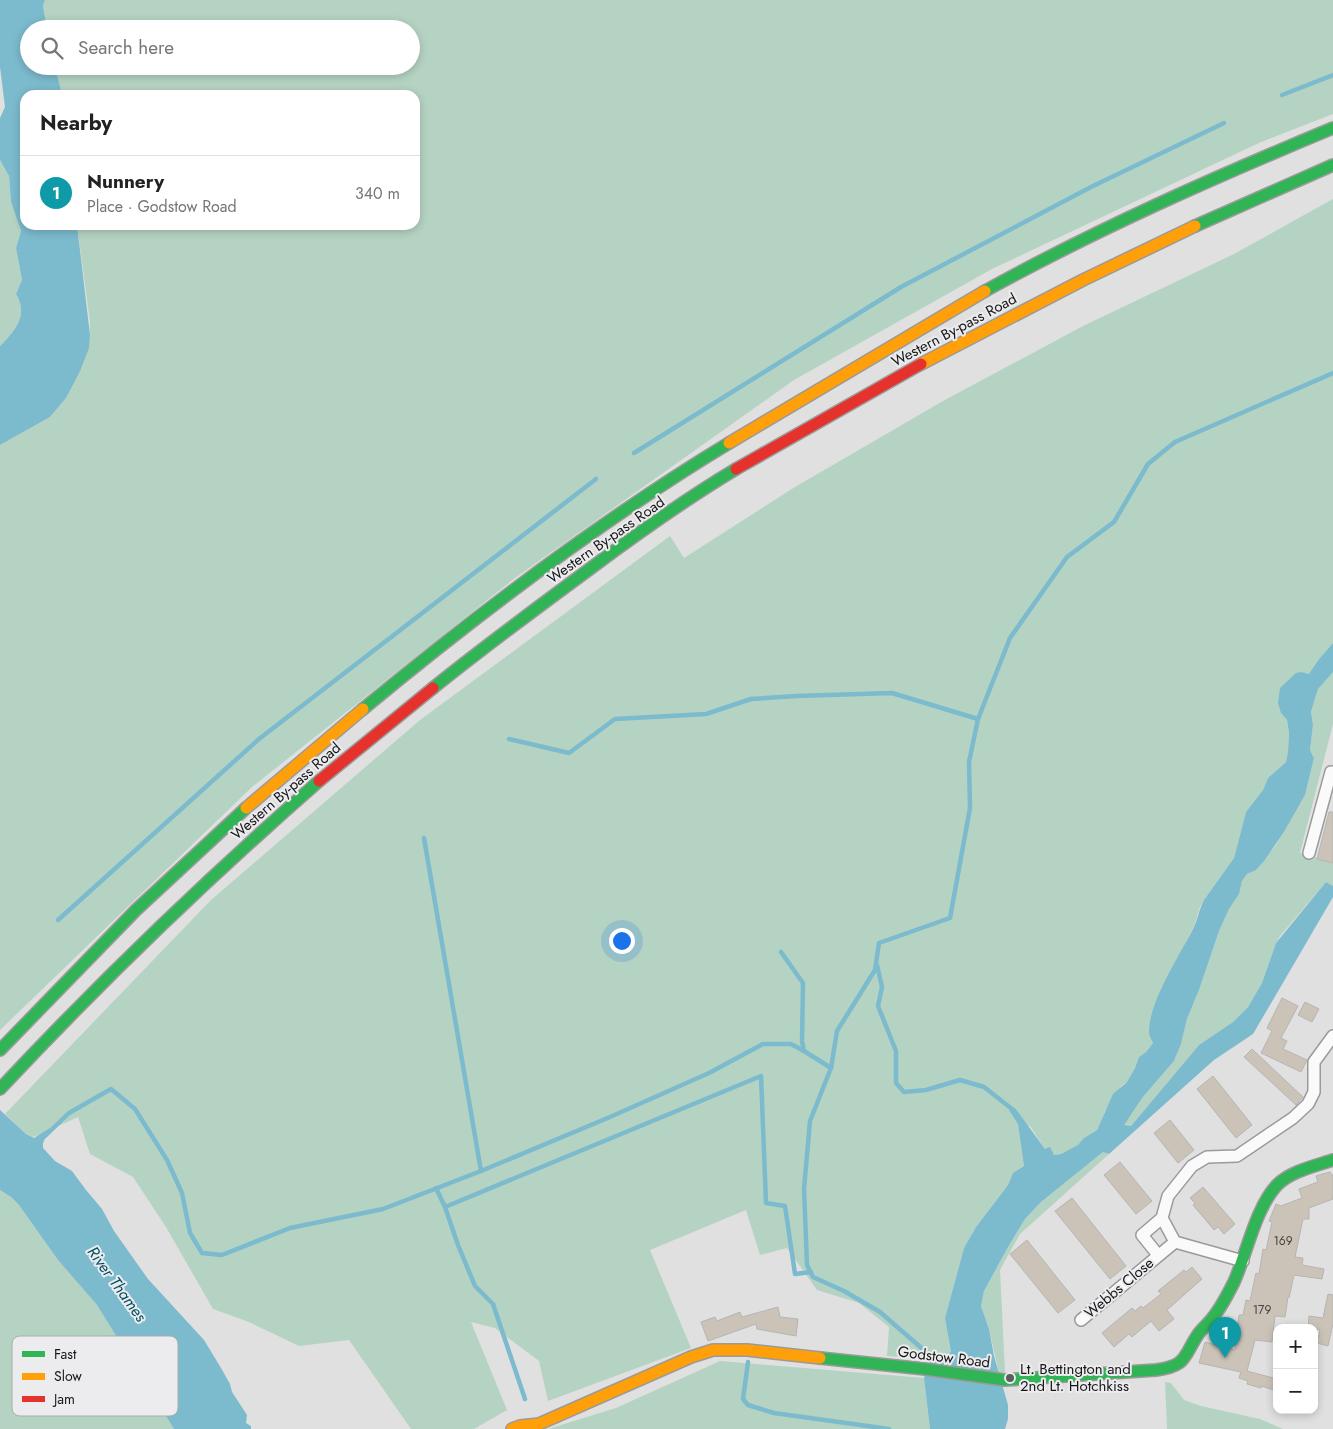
<!DOCTYPE html>
<html lang="en">
<head>
<meta charset="utf-8">
<style>
  :root { --surface:#fff; --page:#f2f2f2; --text:#222; --muted:#767676; --line:#e0e0e0; --accent:#111827 }
  body { margin:0; font-family:Jost,sans-serif; background:var(--page); color:var(--text) }
  .controls { position:absolute; right:15px; bottom:15px; display:grid; overflow:hidden; border-radius:10px; box-shadow:0 2px 8px #0003 }
  .controls button { width:45px; height:45px; display:grid; place-items:center; padding:0; border:0; border-bottom:1px solid var(--line); background:var(--surface); color:var(--text); font:25px sans-serif }
  .you { position:absolute; left:621px; top:940px; width:18px; height:18px; margin:-12px; border:4px solid #fff; border-radius:50%; background:#1a73e8; box-shadow:0 0 0 8px #1a73e833 }
  .badge { display:grid; place-items:center; width:32px; height:32px; border-radius:50%; background:var(--accent); color:#fff; font-size:16px; font-weight:700 }
  .pin { position:absolute; translate:-50% -41px; filter:drop-shadow(0 1px 2px #0008) }
  .pin::after { content:''; position:absolute; top:26px; width:18px; height:15px; background:inherit; clip-path:polygon(0 0,100% 0,50% 100%) }
  .list { margin:0; padding:0; list-style:none }
  h2 { display:flex; justify-content:space-between; align-items:center; height:65px; margin:0; padding:0 20px; font-size:21px }
  h2 small { font-size:16px; font-weight:400; color:var(--muted) }
  .list li { display:grid; grid-template-columns:32px 1fr auto; gap:15px; align-items:center; box-sizing:border-box; height:75px; padding:0 20px; border-top:1px solid var(--line) }
  .list b { display:block; font-size:19px; white-space:nowrap }
  .list p { margin:0; font-size:16px; white-space:nowrap; color:var(--muted) }
  .list em { font-size:16px; font-style:normal; color:var(--muted) }
  .icon { flex:none; width:28px; height:28px; fill:none; stroke:currentColor; stroke-width:2; stroke-linecap:round; stroke-linejoin:round }
  .map { position:relative; flex:none; width:1333px; height:1429px; overflow:hidden }
  .search { position:absolute; background:var(--surface); box-shadow:0 2px 8px #0003; left:20px; top:20px; width:400px; height:55px; display:flex; align-items:center; gap:12px; box-sizing:border-box; padding:0 18px; border-radius:28px; color:var(--muted); font-size:19px }
  .panel { position:absolute; background:var(--surface); box-shadow:0 2px 8px #0003; left:20px; top:90px; width:400px; height:140px; border-radius:15px }
  .map>svg:first-child { display:block }
  .green { fill:#b5d3c2 }
  .water { fill:#7cbacd }
  .lines { fill:none; stroke-linecap:round; stroke-linejoin:round }
  .stream { stroke:#7cbacd; stroke-width:4.5 }
  .building { fill:#cbc3b7; stroke:#b5b5b4 }
  .street-casing { stroke:#9a9a9b; stroke-width:14 }
  .fast-casing { stroke:#9a9a9b; stroke-width:14 }
  .slow-casing { stroke:#9a9a9b; stroke-width:14 }
  .jam-casing { stroke:#9a9a9b; stroke-width:14 }
  .street { stroke:#fafafa; stroke-width:11 }
  .fast { stroke:#30b455; stroke-width:11 }
  .slow { stroke:#ff9f0a; stroke-width:11 }
  .jam { stroke:#e5322d; stroke-width:11 }
  .poi-dot { fill:#5d5d5e; stroke:#ececef; stroke-width:2 }
  .labels { text-anchor:middle; dominant-baseline:central; stroke-width:4; stroke-linejoin:round; paint-order:stroke }
  .number-label { font-size:12px; fill:#444240 }
  .street-label { font-size:15px; fill:#171718; stroke:#ececef }
  .poi-label { font-size:15px; fill:#171718; stroke:#ececef; text-anchor:start }
  .water-label { font-size:16px; font-style:italic; fill:#004f62; stroke:#ececef }
  .key { fill:#ececef; stroke:#acacae; stroke-width:1 }
  .key-label { font-size:14px; fill:#171718 }
</style>
</head>
<body>
<div class="map">
<svg width="1333" height="1429" viewBox="0 0 1333 1429">
  <rect width="100%" height="100%" fill="#e0e0e1"/>
  <g class="green">
    <path d="M45,0H1333V114L1261,142L992,269L794,380L515,578L252,787L0,1030V445L50,417L66,398L89,348L90,322L77,225H415V95H62L55,66H411V29H47L43,6Z"/>
    <path d="M0,160L9,176L11,202L21,231L16,248L22,280L16,294C29,316 15,331 0,346Z"/>
    <path d="M1333,199V643L1319,659L1309,675L1301,672L1281,713L1287,720L1289,733L1288,752L1286,762L1268,778L1263,790L1246,812L1234,858L1204,900L1200,907L1194,926L1164,984L1155,1005L1153,1043L1146,1052L1139,1057L1135,1068L1127,1082L1122,1085L1105,1111L1097,1130L1084,1138L1079,1145L1061,1154L1054,1155L1045,1149L1030,1126L1018,1124L1024,1166L1013,1173L1008,1185L976,1227L964,1248L945,1318L951,1352L929,1359L887,1356L889,1327L859,1303L817,1290L787,1248L760,1255L746,1210L650,1250L691,1348L548,1401L539,1361L495,1328L471,1322L507,1410L474,1429H411L349,1340L299,1346L249,1322L213,1309L166,1227L133,1177L90,1154L78,1117L39,1135L32,1137L25,1133L5,1114L211,900L420,720L670,536L684,558L795,487L943,401L1083,326L1234,254Z"/>
    <path d="M1333,672V724L1300,853L1333,862V886L1326,882L1280,936L1276,943L1262,983L1248,1007L1233,1022L1199,1045L1131,1126L1123,1125L1141,1099L1174,1061L1181,1044L1187,1019L1199,990L1219,931L1229,909L1239,894L1242,881L1247,874L1256,870L1275,846L1284,832L1305,795L1314,758L1310,750L1313,725L1311,712L1318,689Z"/>
    <path d="M1103,1152L1109,1154L1020,1234L1000,1270L1005,1372L999,1373L989,1329L981,1306L984,1291L1008,1247L1025,1219L1041,1202Z"/>
    <path d="M0,1190L11,1197L19,1205L58,1260L97,1305L174,1429H0Z"/>
    <path d="M720,1361L924,1378L930,1429H548L616,1408Z"/>
    <path d="M1165,1382L1171,1383L1184,1400L1201,1406L1260,1419L1283,1429H1167Z"/>
  </g>
  <g class="water">
    <path d="M0,0H45L43,6L47,29H29V66H55L62,95H25V225H77L90,335L89,348L80,371L66,398L50,417L0,445V346C15,331 29,315 16,294L22,280L16,248L21,231L11,202L9,176L0,160V118L5,107L0,67Z"/>
    <path d="M1333,643V672L1318,689L1311,712L1313,725L1310,750L1314,758L1305,795L1284,832L1264,861L1256,870L1247,874L1242,881L1239,894L1229,909L1219,931L1199,990L1187,1019L1181,1044L1174,1061L1142,1098L1124,1125L1131,1126L1199,1045L1233,1022L1248,1007L1262,983L1276,943L1326,882L1333,886V897L1253,1034L1214,1060L1109,1154L1103,1152L1041,1202L1025,1219L1008,1247L984,1291L981,1306L989,1329L994,1356L1008,1405V1419L1005,1429H930L924,1378L929,1359L951,1352L945,1318L964,1248L976,1227L1008,1185L1013,1173L1024,1166L1018,1124L1009,1110L1015,1108L1045,1149L1050,1147L1054,1155L1061,1154L1078,1145L1084,1138L1097,1130L1113,1094L1127,1082L1135,1068L1139,1057L1146,1052L1153,1043C1152,1040 1149,1036 1149,1032C1149,1002 1179,956 1193,929C1198,919 1199,909 1204,900L1234,858L1246,812L1263,790L1268,778L1286,762L1288,752L1289,733L1287,720L1281,713L1278,703L1280,688L1296,673L1301,672L1309,674L1319,659Z"/>
    <path d="M0,1110L26,1134L34,1138L50,1128L43,1143V1148L55,1161L72,1171L86,1190L102,1209L114,1231L148,1279L204,1340L221,1368L230,1384L232,1392L247,1415L246,1423L251,1426V1429H174L97,1305L58,1260L19,1205L11,1197L0,1190Z"/>
  </g>
  <g class="lines">
    <g class="stream">
      <path d="M1282,95L1333,75"/>
      <path d="M634,453L901,287L1091,187L1224,123"/>
      <path d="M978,719L1010,638L1067,557L1114,522L1148,464L1175,442L1333,373"/>
      <path d="M509,739L569,753L615,719L706,714L751,699L796,696L892,693L978,719L969,762L970,808L950,918L879,943L875,970L837,1031L831,1068L810,1121L804,1189L807,1265L813,1277L844,1291L880,1312L926,1352L943,1359"/>
      <path d="M424,838L481,1171"/>
      <path d="M58,920L259,739L596,479"/>
      <path d="M781,952L803,983L802,1041L804,1051L831,1068"/>
      <path d="M877,965L882,987L878,1006L896,1051V1083L904,1092L926,1090L960,1080L984,1087L1012,1109L1015,1114"/>
      <path d="M45,1136L69,1113L111,1089L135,1109L167,1160L182,1193L190,1233L202,1253L222,1255L290,1228L383,1209L481,1171L610,1117L709,1073L763,1044H791L804,1051"/>
      <path d="M436,1188L445,1207L458,1245L475,1286L493,1304L525,1399"/>
      <path d="M445,1207L761,1076L766,1203L785,1206L795,1274L811,1272"/>
      <path d="M748,1362L743,1399L748,1405L774,1413L889,1429"/>
    </g>
  </g>
  <g class="building">
    <path d="M1329,812H1333V863L1317,859Z"/>
    <path d="M1282,998L1298,1006L1281,1038L1287,1041L1283,1049L1307,1060L1301,1072L1261,1053L1272,1031L1267,1028Z"/>
    <path d="M1305,1002L1319,1009L1312,1022L1298,1015Z"/>
    <path d="M1252,1049L1303,1097L1296,1105L1244,1057Z"/>
    <path d="M1213,1076L1252,1125L1236,1138L1197,1089Z"/>
    <path d="M1170,1120L1194,1150L1178,1163L1154,1133Z"/>
    <path d="M1120,1162L1152,1201L1136,1214L1104,1175Z"/>
    <path d="M1330,1172L1333,1176V1199L1309,1208V1219H1303L1295,1257L1303,1258L1302,1265L1324,1269L1322,1279L1294,1275L1289,1298L1288,1297L1285,1317L1275,1316L1272,1342L1255,1340L1247,1371L1277,1379V1391L1261,1386V1388L1247,1384L1248,1381L1239,1378L1241,1372L1199,1363L1205,1342L1235,1350L1239,1315H1243L1246,1300L1250,1301L1256,1273L1259,1274L1263,1249L1266,1250L1272,1222L1269,1221L1276,1204L1281,1206L1302,1198L1299,1189L1318,1182L1316,1176Z"/>
    <path d="M1203,1187L1235,1224L1224,1234L1218,1227L1214,1230L1193,1205L1195,1203L1190,1198Z"/>
    <path d="M1072,1198L1126,1266L1110,1279L1055,1211Z"/>
    <path d="M1027,1240L1075,1300L1058,1313L1010,1254Z"/>
    <path d="M1192,1267L1202,1279L1167,1310L1174,1319L1159,1331L1151,1321L1132,1337L1129,1334L1114,1347L1102,1333L1132,1308L1135,1311L1141,1306L1143,1308L1161,1294L1158,1291L1184,1270L1186,1272Z"/>
    <path d="M1328,1294L1333,1295V1324L1328,1346L1317,1343L1320,1330L1308,1328L1309,1316L1323,1318Z"/>
    <path d="M778,1307L780,1317L798,1319L796,1336L757,1329L756,1324L708,1341L701,1322L715,1317L717,1321L740,1312L742,1317Z"/>
  </g>
  <g class="lines">
    <g class="street-casing">
      <g id="street">
        <path d="M1309,853L1331,772H1333"/>
        <path d="M1158,1255L1142,1235L1162,1218"/>
        <path d="M1243,1261L1175,1242L1162,1218L1168,1196L1192,1166L1207,1157L1237,1156L1293,1118L1308,1104L1314,1092V1062L1333,1036"/>
        <path d="M1081,1320L1175,1242"/>
      </g>
    </g>
    <g class="fast-casing">
      <g id="fast">
        <path d="M1195,226L1333,165"/>
        <path d="M985,291C1097,229 1215,177 1333,128"/>
        <path d="M433,688C485,646 538,607 591,568C638,533 686,499 736,469"/>
        <path d="M363,709C479,613 600,521 729,443"/>
        <path d="M0,1050L136,910L246,808"/>
        <path d="M0,1089C102,980 207,879 319,781"/>
        <path d="M820,1358L925,1369L1005,1380L1156,1370C1188,1366 1183,1356 1199,1333C1204,1327 1210,1322 1214,1316C1222,1306 1228,1294 1234,1282C1247,1253 1255,1209 1277,1185C1291,1171 1315,1166 1333,1160"/>
      </g>
    </g>
    <g class="slow-casing">
      <g id="slow">
        <path d="M921,364L1083,280L1195,226"/>
        <path d="M729,443L985,291"/>
        <path d="M246,808L363,709"/>
        <path d="M512,1429L520,1426L539,1424L691,1357L713,1350H747L820,1358"/>
      </g>
    </g>
    <g class="jam-casing">
      <g id="jam">
        <path d="M736,469L921,364"/>
        <path d="M319,781L433,688"/>
      </g>
    </g>
    <use href="#street" class="street"/>
    <use href="#fast" class="fast"/>
    <use href="#slow" class="slow"/>
    <use href="#jam" class="jam"/>
  </g>
  <circle class="poi-dot" cx="1010" cy="1378" r="5"/>
  <g class="labels">
    <g class="number-label">
      <text x="1283" y="1241">169</text>
      <text x="1262" y="1310">179</text>
    </g>
    <g class="street-label">
      <text transform="translate(954 330) rotate(-28)">Western By-pass Road</text>
      <text transform="translate(606 540) rotate(-35)">Western By-pass Road</text>
      <text transform="translate(286 791) rotate(-41)">Western By-pass Road</text>
      <text transform="translate(1119 1288) rotate(-40)">Webbs Close</text>
      <text transform="translate(944 1357) rotate(7)">Godstow Road</text>
    </g>
    <g class="poi-label">
      <text x="1020" y="1369">Lt. Bettington and<tspan x="1020" dy="17">2nd Lt. Hotchkiss</tspan></text>
    </g>
    <g class="water-label">
      <text transform="translate(117 1284) rotate(54)">River Thames</text>
    </g>
  </g>
  <rect x="12" y="1336" width="166" height="80" rx="8" class="key"/>
  <rect x="22" y="1351" width="23" height="6" fill="#30b455"/>
  <rect x="22" y="1373" width="23" height="7" fill="#ff9f0a"/>
  <rect x="22" y="1396" width="23" height="6" fill="#e5322d"/>
  <g class="key-label">
    <text x="54" y="1359">Fast</text>
    <text x="54" y="1381">Slow</text>
    <text x="54" y="1404">Jam</text>
  </g>
</svg>
<div class="controls">
<button>+</button>
<button>−</button>
</div>
<div class="you"></div>
<div class="pin badge" style="left:1225px;top:1358px;background:#0f9aa8">1</div>
<div class="search"><svg class="icon" aria-label="search" viewBox="0 0 24 24"><circle cx="10" cy="10" r="6"/><path d="M15 15l6 6"/></svg>Search here</div>
<section class="panel">
<h2>Nearby<small></small></h2>
<ul class="list">
<li><span class="badge" style="background:#0f9aa8">1</span><div><b>Nunnery</b><p>Place · Godstow Road</p></div><em>340 m</em></li>
</ul>
</section>
</div>
</body>
</html>
